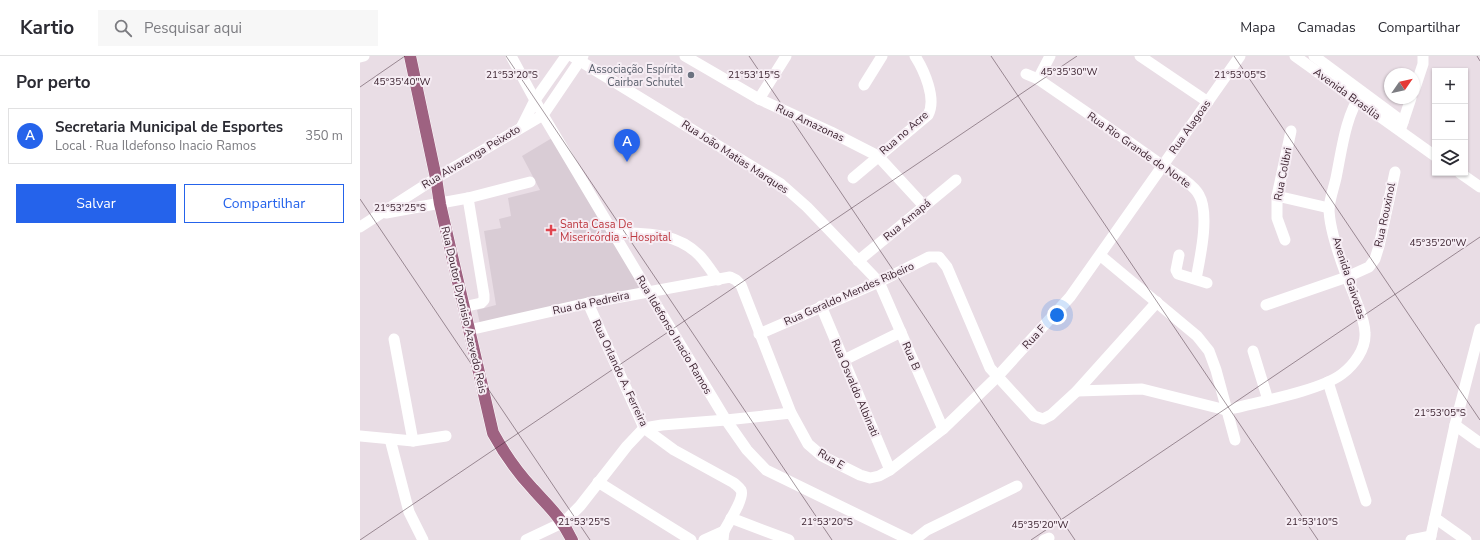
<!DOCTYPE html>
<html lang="pt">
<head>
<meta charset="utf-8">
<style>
  :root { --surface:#fff; --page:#f7f7f7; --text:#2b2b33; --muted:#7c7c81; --line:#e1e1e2; --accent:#2563eb }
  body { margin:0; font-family:"Nunito Sans",sans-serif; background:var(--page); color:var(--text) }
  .controls { position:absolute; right:12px; top:12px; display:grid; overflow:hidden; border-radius:0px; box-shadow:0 1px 3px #0004 }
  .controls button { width:36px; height:36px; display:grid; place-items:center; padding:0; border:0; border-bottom:1px solid var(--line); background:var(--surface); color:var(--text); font:20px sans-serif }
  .compass { position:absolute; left:1024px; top:12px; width:36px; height:36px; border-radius:50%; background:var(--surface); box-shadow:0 1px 3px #0004; rotate:56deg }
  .you { position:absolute; left:697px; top:259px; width:14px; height:14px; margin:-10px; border:3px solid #fff; border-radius:50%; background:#1a73e8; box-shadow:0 0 0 6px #1a73e833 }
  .badge { display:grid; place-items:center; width:26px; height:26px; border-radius:50%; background:var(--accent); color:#fff; font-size:13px; font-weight:700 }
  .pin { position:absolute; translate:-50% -33px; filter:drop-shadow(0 1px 2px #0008) }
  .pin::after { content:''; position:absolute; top:21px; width:14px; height:12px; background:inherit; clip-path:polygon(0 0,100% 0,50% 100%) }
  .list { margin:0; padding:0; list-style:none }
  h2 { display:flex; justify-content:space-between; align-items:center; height:52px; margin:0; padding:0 16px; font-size:17px }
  h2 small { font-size:13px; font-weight:400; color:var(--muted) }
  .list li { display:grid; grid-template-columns:26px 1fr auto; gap:12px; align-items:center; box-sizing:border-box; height:56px; margin:0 8px 8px; padding:0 8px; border:1px solid var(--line); border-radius:0px }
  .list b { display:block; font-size:15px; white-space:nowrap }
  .list p { margin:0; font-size:13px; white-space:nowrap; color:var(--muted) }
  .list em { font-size:13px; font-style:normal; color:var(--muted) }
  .actions { display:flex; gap:8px; padding:12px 16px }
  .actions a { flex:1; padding:9px 0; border:1px solid var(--accent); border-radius:0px; text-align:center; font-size:14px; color:var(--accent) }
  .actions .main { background:var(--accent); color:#fff }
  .icon { flex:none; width:22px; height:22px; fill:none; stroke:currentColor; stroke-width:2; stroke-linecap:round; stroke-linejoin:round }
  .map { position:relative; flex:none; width:1120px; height:484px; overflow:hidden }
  header { display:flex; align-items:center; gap:24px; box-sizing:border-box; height:56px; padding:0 20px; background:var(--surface); border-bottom:1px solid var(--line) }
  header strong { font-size:19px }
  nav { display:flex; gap:22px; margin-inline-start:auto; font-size:14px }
  .search { width:280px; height:36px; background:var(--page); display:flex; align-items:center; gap:10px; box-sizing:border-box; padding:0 14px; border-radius:0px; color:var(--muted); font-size:15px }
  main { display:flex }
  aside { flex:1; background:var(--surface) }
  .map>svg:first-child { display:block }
  .built { fill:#d9ccd5 }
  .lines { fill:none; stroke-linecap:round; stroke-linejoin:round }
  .major-casing { stroke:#fff; stroke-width:13 }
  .minor { stroke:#fff; stroke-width:11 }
  .major { stroke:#9e6281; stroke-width:12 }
  .ticks { fill:none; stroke:#381f2c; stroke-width:1; stroke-opacity:0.45 }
  .worship-dot { fill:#6b7280; stroke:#f6edf4; stroke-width:1.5 }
  .health-dot { fill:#e0444e; stroke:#f6edf4; stroke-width:1.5 }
  .labels { text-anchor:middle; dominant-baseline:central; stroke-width:4; stroke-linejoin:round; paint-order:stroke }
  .worship-label { font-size:11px; fill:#5b616d; stroke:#f6edf4; text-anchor:end }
  .street-label { font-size:11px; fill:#381f2c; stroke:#f6edf4 }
  .health-label { font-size:11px; fill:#be3a42; stroke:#f6edf4; text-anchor:start }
  .ticks-label { font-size:10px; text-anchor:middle; fill:#381f2c; stroke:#f6edf4; stroke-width:4; stroke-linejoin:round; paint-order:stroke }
</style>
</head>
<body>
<header>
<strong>Kartio</strong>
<div class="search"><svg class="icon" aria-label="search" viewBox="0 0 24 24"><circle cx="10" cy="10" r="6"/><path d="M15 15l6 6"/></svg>Pesquisar aqui</div>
<nav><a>Mapa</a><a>Camadas</a><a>Compartilhar</a></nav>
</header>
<main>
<aside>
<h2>Por perto<small></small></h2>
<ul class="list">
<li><span class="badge">A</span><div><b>Secretaria Municipal de Esportes</b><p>Local · Rua Ildefonso Inacio Ramos</p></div><em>350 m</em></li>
</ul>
<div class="actions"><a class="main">Salvar</a><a>Compartilhar</a></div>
</aside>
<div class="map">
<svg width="1120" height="484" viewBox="0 0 1120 484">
  <rect width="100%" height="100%" fill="#e9dde5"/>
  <path class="built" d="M192,82L287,233L120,268L117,254L136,249L124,175L141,172L139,163L151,160L148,142L180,134L162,100Z"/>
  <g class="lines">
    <g class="major-casing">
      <path id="major" d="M50,0L76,122L80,148L133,377C144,397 157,416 173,433C189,451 201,461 212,484"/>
    </g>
    <g class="minor">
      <path d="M151,0L183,59L288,235L366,364L387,394L406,414L550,484"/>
      <path d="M212,0L421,128L447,151L519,226L583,373"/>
      <path d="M325,0L399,43L471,76L518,100L564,150"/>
      <path d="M780,0L848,46"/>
      <path d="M935,0L1075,100"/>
      <path d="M954,0L1043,66"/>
      <path d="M0,1L4,0"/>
      <path d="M666,18L678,23C717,50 757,77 796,105C808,113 833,127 839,139C850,158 840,202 836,223"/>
      <path d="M678,23L690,0"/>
      <path d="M504,29L522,0"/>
      <path d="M1054,35L1063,8V0"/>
      <path d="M399,43L426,0"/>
      <path d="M162,70L175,44L206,0"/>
      <path d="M1041,72L1051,42"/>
      <path d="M1100,117L1120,131"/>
      <path d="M493,122L568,59C577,43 564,14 555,0"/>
      <path d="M917,140L969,152"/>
      <path d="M26,157L108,142L170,126"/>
      <path d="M0,171L76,122L183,59L223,0"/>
      <path d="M253,176C284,178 315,175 339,199C346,206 352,216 358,224"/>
      <path d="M925,184L917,162V140L931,75"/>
      <path d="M819,199L816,214L818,218L847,227"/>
      <path d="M741,200L837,280L849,295L856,314L875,384"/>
      <path d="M498,205L596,124"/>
      <path d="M228,247L284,372L314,394L374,427C376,429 379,431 381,434C385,442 368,467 364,475"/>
      <path d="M906,249L987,221L1009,211L1015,203L1019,190L1035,116"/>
      <path d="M461,250L530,414"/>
      <path d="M103,251L121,247L124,244V239L108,142"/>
      <path d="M109,274L228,247L370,221L376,224L381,229L431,357L448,388L462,400L500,419L510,422L519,420L530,414L583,373L637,321L710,241L880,0"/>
      <path d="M399,278L519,226L569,201H579L587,211L630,312L674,360L683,363L691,359L717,335L797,246"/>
      <path d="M34,283L53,385"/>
      <path d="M893,295L908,344"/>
      <path d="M484,304L541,276"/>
      <path d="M968,326L1006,445"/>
      <path d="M717,335L782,333L866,354"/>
      <path d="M875,352C903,345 961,334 982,318C994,309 1006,293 1005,277C1005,264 998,251 994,239C985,217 969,175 969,152C970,142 974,131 976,122C982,93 985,61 1002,36"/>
      <path d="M1095,369L1120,387"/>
      <path d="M0,380L53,385L86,380"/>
      <path d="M30,383L49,456L63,484"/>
      <path d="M238,426L331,484"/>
      <path d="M371,462L429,484"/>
      <path d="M1075,462L1106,484"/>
      <path d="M166,484L204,466L220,450L267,390L284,372L302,369L366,364L431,357"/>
      <path d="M344,484L364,475L363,484"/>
      <path d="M554,484L567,474L657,430"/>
      <path d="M684,484L689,482"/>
      <path d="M1051,484L1071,480"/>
      <path d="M1070,484L1095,369L1120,273"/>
    </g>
    <use href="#major" class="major"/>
  </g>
  <path class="ticks" d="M146,0L472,484M389,0L715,484M631,0L958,484M874,0L1120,364M1117,0L1120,5M0,31L45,0M0,143L230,484M0,484L717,0M671,484L1120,181"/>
  <circle class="worship-dot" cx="331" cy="19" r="4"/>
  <path class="health-dot" d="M189 168h4v4h4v4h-4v4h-4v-4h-4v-4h4z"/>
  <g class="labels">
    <g class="worship-label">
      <text x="323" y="13">Associação Espírita<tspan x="323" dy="13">Cairbar Schutel</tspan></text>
    </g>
    <g class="street-label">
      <text transform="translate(987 38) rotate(36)">Avenida Brasília</text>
      <text transform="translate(450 67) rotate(25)">Rua Amazonas</text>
      <text transform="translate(830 71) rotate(-55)">Rua Alagoas</text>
      <text transform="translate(544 77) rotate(-41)">Rua no Acre</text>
      <text transform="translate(779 94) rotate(35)">Rua Rio Grande do Norte</text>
      <text transform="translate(111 101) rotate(-31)">Rua Alvarenga Peixoto</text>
      <text transform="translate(375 101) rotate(33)">Rua João Matias Marques</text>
      <text transform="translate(923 118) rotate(-79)">Rua Colibri</text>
      <text transform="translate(1025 159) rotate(-78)">Rua Rouxinol</text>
      <text transform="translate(547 164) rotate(-40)">Rua Amapá</text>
      <text transform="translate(989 222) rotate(72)">Avenida Gaivotas</text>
      <text transform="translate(489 238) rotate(-24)">Rua Geraldo Mendes Ribeiro</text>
      <text transform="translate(231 247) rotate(-12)">Rua da Pedreira</text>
      <text transform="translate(104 254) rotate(77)">Rua Doutor Dyonisio Azevedo Reis</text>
      <text transform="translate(314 279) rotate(59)">Rua Ildefonso Inacio Ramos</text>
      <text transform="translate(674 281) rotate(-47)">Rua F</text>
      <text transform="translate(551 300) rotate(67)">Rua B</text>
      <text transform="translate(260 317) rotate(65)">Rua Orlando A. Ferreira</text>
      <text transform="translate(495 332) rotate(67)">Rua Osvaldo Albinati</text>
      <text transform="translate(471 403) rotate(31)">Rua E</text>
    </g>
    <g class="health-label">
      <text x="200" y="168">Santa Casa De<tspan x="200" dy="13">Misericórdia - Hospital</tspan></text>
    </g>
  </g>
  <g class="ticks-label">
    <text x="709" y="19">45°35'30"W</text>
    <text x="880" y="22">21°53'05"S</text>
    <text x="152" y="22">21°53'20"S</text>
    <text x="394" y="22">21°53'15"S</text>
    <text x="42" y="29">45°35'40"W</text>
    <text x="40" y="155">21°53'25"S</text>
    <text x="1078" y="190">45°35'20"W</text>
    <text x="1080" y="360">21°53'05"S</text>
    <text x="224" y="469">21°53'25"S</text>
    <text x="467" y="469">21°53'20"S</text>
    <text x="952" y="469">21°53'10"S</text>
    <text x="680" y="472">45°35'20"W</text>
  </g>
</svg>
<div class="controls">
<button>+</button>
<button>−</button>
<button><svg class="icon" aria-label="layers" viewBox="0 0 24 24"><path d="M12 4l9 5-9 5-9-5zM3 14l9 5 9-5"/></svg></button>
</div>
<svg class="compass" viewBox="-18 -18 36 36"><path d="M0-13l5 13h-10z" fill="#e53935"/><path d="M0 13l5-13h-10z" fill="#7c7c81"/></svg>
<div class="you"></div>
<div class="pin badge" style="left:267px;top:106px">A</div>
</div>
</main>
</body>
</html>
